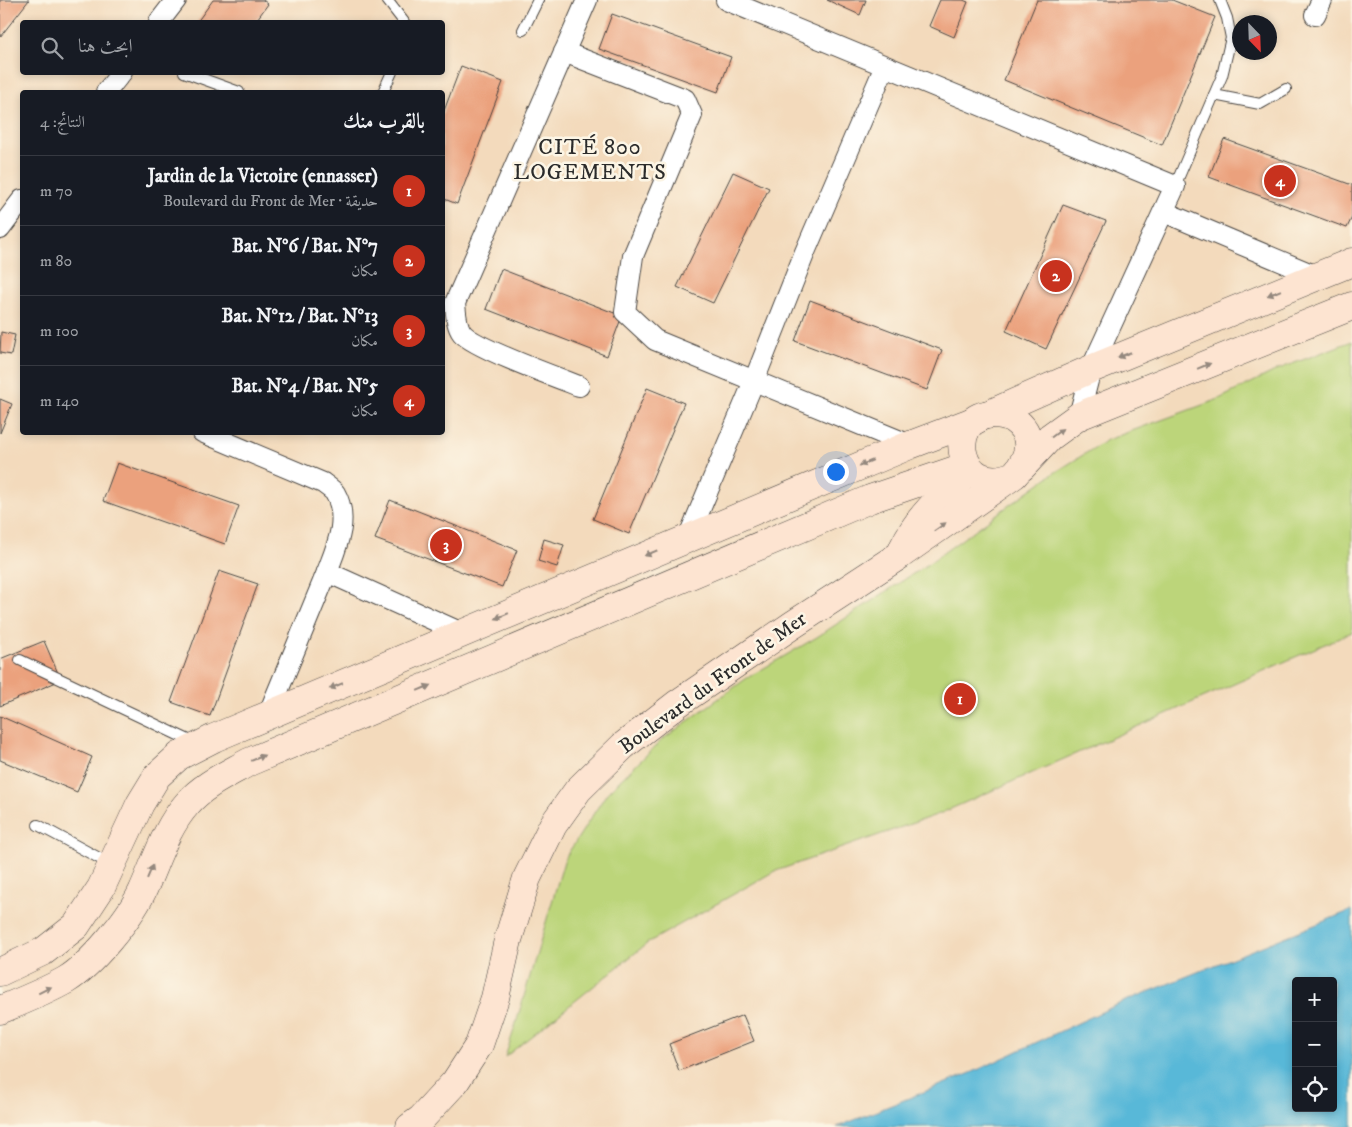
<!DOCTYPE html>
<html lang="ar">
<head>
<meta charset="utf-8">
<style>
  :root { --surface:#171b24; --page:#20242c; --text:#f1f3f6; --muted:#9ea1a6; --line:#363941; --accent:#c8321e }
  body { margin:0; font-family:"IM FELL DW Pica",Amiri,serif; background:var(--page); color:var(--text); direction:rtl }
  .controls { position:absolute; right:15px; bottom:15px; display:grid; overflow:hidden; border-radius:5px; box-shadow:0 2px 8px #0003 }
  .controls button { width:45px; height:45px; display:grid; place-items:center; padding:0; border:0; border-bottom:1px solid var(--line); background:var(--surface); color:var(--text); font:25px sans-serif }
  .compass { position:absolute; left:1232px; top:15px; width:45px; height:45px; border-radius:50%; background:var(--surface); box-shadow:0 2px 8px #0003; rotate:157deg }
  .you { position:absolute; left:835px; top:471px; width:18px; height:18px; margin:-12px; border:4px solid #fff; border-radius:50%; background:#1a73e8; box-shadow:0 0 0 8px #1a73e833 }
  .badge { display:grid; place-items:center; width:32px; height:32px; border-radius:50%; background:var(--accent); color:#fff; font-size:16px; font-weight:700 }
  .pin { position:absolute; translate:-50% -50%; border:2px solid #fff; box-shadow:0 1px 5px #0006 }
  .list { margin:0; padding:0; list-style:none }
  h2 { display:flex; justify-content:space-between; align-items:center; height:65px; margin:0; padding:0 20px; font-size:21px }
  h2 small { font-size:16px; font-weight:400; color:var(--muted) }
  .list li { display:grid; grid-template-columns:32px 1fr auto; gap:15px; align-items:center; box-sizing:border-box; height:70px; padding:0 20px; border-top:1px solid var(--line) }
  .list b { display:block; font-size:19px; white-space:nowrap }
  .list p { margin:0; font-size:16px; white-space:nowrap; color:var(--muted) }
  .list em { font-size:16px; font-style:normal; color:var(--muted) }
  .icon { flex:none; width:28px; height:28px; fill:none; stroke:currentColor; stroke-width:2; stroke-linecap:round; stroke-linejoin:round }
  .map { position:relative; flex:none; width:1352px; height:1127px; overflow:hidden; direction:ltr }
  .search { position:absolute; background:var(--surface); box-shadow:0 2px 8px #0003; left:20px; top:20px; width:425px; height:55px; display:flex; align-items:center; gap:12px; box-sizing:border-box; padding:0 18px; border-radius:5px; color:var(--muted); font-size:19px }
  .panel { position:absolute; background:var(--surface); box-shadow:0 2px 8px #0003; left:20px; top:90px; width:425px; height:345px; border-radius:5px; direction:rtl }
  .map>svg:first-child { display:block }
  .green { fill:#bcd57a; stroke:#748052 }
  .water { fill:#59b8d8; stroke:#427282; fill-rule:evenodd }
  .building { fill:#eba17d }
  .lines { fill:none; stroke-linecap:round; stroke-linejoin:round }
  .lane-casing { stroke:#494541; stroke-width:12 }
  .street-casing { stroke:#494541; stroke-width:22 }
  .secondary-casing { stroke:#494541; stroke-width:29 }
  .lane { stroke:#fff; stroke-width:10 }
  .street { stroke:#fff; stroke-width:20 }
  .secondary { stroke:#fde4d1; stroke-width:28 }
  .oneway { fill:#94887e }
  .labels { text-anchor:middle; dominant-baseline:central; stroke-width:5; stroke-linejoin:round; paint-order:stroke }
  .street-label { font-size:21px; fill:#2b2b2b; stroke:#fcf5e5 }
  .neighbourhood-label { font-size:22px; letter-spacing:1px; fill:#2b2b2b; stroke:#fcf5e5 }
</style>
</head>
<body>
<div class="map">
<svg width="1352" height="1127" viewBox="0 0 1352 1127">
  <rect width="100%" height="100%" fill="#fcf5e5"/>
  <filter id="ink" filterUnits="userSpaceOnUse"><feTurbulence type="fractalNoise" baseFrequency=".02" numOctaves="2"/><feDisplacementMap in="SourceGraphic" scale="10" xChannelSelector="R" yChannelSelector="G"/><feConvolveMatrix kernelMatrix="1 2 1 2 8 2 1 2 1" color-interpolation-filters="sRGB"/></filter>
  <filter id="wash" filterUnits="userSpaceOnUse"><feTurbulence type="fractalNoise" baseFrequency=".0096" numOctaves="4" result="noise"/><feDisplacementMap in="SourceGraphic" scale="20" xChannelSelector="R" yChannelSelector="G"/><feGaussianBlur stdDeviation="1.12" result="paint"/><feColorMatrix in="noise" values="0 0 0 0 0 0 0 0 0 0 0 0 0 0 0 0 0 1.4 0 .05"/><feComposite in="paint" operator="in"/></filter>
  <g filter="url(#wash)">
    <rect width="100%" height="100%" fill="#f3dabc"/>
    <path class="green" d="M1352,341V632L939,814L773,872L649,942L505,1057L514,1030L565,858L607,793L663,739L747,678L817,637L925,566L1051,475L1107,440L1219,399L1279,369Z"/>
    <path class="water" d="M1352,910V1127H837L971,1073L1123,1002ZM1296,981H1333V1108H1296Z"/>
    <g id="blocks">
      <g class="building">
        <path d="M0,0H29L0,37Z"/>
        <path d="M213,0H263L268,4L255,22H197Z"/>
        <path d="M827,0H866L860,15Z"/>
        <path d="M940,0H963L968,2L954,37L929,26Z"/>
        <path d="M1037,0H1172L1215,17L1162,145L1004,80Z"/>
        <path d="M612,14L731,57L718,92L599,49Z"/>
        <path d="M461,66L503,82L457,204L442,198V116Z"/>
        <path d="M1224,139L1352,185V217L1347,228L1209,177Z"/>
        <path d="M733,172L769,188L713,303L677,287Z"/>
        <path d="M1063,205L1106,221L1046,349L1006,331Z"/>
        <path d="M501,269L622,316L607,356L486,309Z"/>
        <path d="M810,300L942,350L927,390L795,341Z"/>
        <path d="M1,332L15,335L11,355L0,353Z"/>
        <path d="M647,388L684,403L629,534L593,519Z"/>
        <path d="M0,399L12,404L0,433Z"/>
        <path d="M117,463L239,506L225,544L103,501Z"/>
        <path d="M390,500L517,550L502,587L375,539Z"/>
        <path d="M544,539L564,545L557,567L538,561Z"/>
        <path d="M219,571L258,584L210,716L171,702Z"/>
        <path d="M44,641L61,680L0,706V659Z"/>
        <path d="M0,716L92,757L77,792L0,760Z"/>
        <path d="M743,1015L754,1041L679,1071L669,1044Z"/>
      </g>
    </g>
  </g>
  <g filter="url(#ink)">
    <use href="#blocks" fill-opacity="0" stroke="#494541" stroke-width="1"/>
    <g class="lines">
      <g class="lane-casing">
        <g id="lane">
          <path d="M387,0L404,22"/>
          <path d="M523,30L538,0"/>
          <path d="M184,72L239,92"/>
          <path d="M383,92L392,72"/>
          <path d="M1214,95L1260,104L1286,89"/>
          <path d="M1175,186L1222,76L1231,38L1227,18L1220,0"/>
          <path d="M20,660L195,743"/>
          <path d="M38,825L112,865"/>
        </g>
      </g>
      <g class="street-casing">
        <g id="street">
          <path d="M726,0L1175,186L1091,369L1079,416"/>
          <path d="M1315,15L1322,0"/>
          <path d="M159,22L176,0"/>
          <path d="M564,52L685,99L692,115L633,256L625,312L655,340L910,445"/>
          <path d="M106,92L122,72"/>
          <path d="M1164,212L1316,276"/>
          <path d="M0,229L22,200"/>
          <path d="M579,386C558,378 473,347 462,333C456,325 456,313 455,303L587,0"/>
          <path d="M202,432L323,483C327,486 333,490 335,493C350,519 336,548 327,572"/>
          <path d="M688,538L754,381L805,252L885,66"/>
          <path d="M268,715L327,572L462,633"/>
        </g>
      </g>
      <g class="secondary-casing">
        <g id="secondary">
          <path d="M987,415L1091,369L1352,262"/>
          <path d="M1022,467L1050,437L1079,416L1352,306"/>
          <path d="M903,548C919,515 944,493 971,470"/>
          <path d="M0,972L44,951L76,926L101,888L140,804L157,776L179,756L214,738L910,445L976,420"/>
          <path d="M0,1010C22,1001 45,992 66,980C91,965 129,919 142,892C156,862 165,829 187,804C203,785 228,774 249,762L870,499L967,466"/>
          <path d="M410,1127L421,1119L455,1082L479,1045L495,998L508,940L527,878L553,825L578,790L623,746L677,704L791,626L900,555L1014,475C1030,458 1036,435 1013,419C1006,415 999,414 991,414C944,418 957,499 1014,475"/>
        </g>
      </g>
      <use href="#lane" class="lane"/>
      <use href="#street" class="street"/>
      <use href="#secondary" class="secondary"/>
    </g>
    <defs><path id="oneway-solid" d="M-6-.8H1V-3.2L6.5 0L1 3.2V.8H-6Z" transform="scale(1.25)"/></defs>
    <g class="oneway">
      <use href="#oneway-solid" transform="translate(1274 293) rotate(158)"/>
      <use href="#oneway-solid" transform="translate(1124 355) rotate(158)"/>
      <use href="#oneway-solid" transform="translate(1204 366) rotate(-22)"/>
      <use href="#oneway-solid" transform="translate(1057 433) rotate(-37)"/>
      <use href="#oneway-solid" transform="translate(866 463) rotate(157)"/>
      <use href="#oneway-solid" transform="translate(940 527) rotate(-35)"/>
      <use href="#oneway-solid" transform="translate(651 553) rotate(157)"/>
      <use href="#oneway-solid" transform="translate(502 616) rotate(157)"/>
      <use href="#oneway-solid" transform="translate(336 686) rotate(157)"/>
      <use href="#oneway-solid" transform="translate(424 688) rotate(-23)"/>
      <use href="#oneway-solid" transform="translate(258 758) rotate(-23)"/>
      <use href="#oneway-solid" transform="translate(150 872) rotate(-67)"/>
      <use href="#oneway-solid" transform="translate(45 990) rotate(-26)"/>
    </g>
  </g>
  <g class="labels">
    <g class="street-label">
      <text transform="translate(713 683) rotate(-36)">Boulevard du Front de Mer</text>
    </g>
    <g class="neighbourhood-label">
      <text x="590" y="147">CITÉ 800<tspan x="590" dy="25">LOGEMENTS</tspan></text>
    </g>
  </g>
</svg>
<div class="controls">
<button>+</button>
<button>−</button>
<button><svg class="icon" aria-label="locate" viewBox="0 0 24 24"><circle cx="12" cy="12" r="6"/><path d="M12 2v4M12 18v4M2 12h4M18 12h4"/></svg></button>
</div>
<svg class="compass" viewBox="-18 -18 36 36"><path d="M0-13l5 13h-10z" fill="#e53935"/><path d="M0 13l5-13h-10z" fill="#9ea1a6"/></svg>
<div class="you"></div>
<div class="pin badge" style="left:960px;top:699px">1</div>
<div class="pin badge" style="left:1056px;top:276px">2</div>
<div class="pin badge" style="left:446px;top:545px">3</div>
<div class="pin badge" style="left:1280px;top:181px">4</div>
<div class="search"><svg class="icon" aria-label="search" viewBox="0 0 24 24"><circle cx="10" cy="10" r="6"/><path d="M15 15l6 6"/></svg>ابحث هنا</div>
<section class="panel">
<h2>بالقرب منك<small>النتائج: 4</small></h2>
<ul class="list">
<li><span class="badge">1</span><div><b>Jardin de la Victoire (ennasser)</b><p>حديقة · Boulevard du Front de Mer</p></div><em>70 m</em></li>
<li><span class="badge">2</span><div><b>Bat. N°6 / Bat. N°7</b><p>مكان</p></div><em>80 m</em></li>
<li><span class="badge">3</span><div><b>Bat. N°12 / Bat. N°13</b><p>مكان</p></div><em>100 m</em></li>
<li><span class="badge">4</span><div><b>Bat. N°4 / Bat. N°5</b><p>مكان</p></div><em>140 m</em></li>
</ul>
</section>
</div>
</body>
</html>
